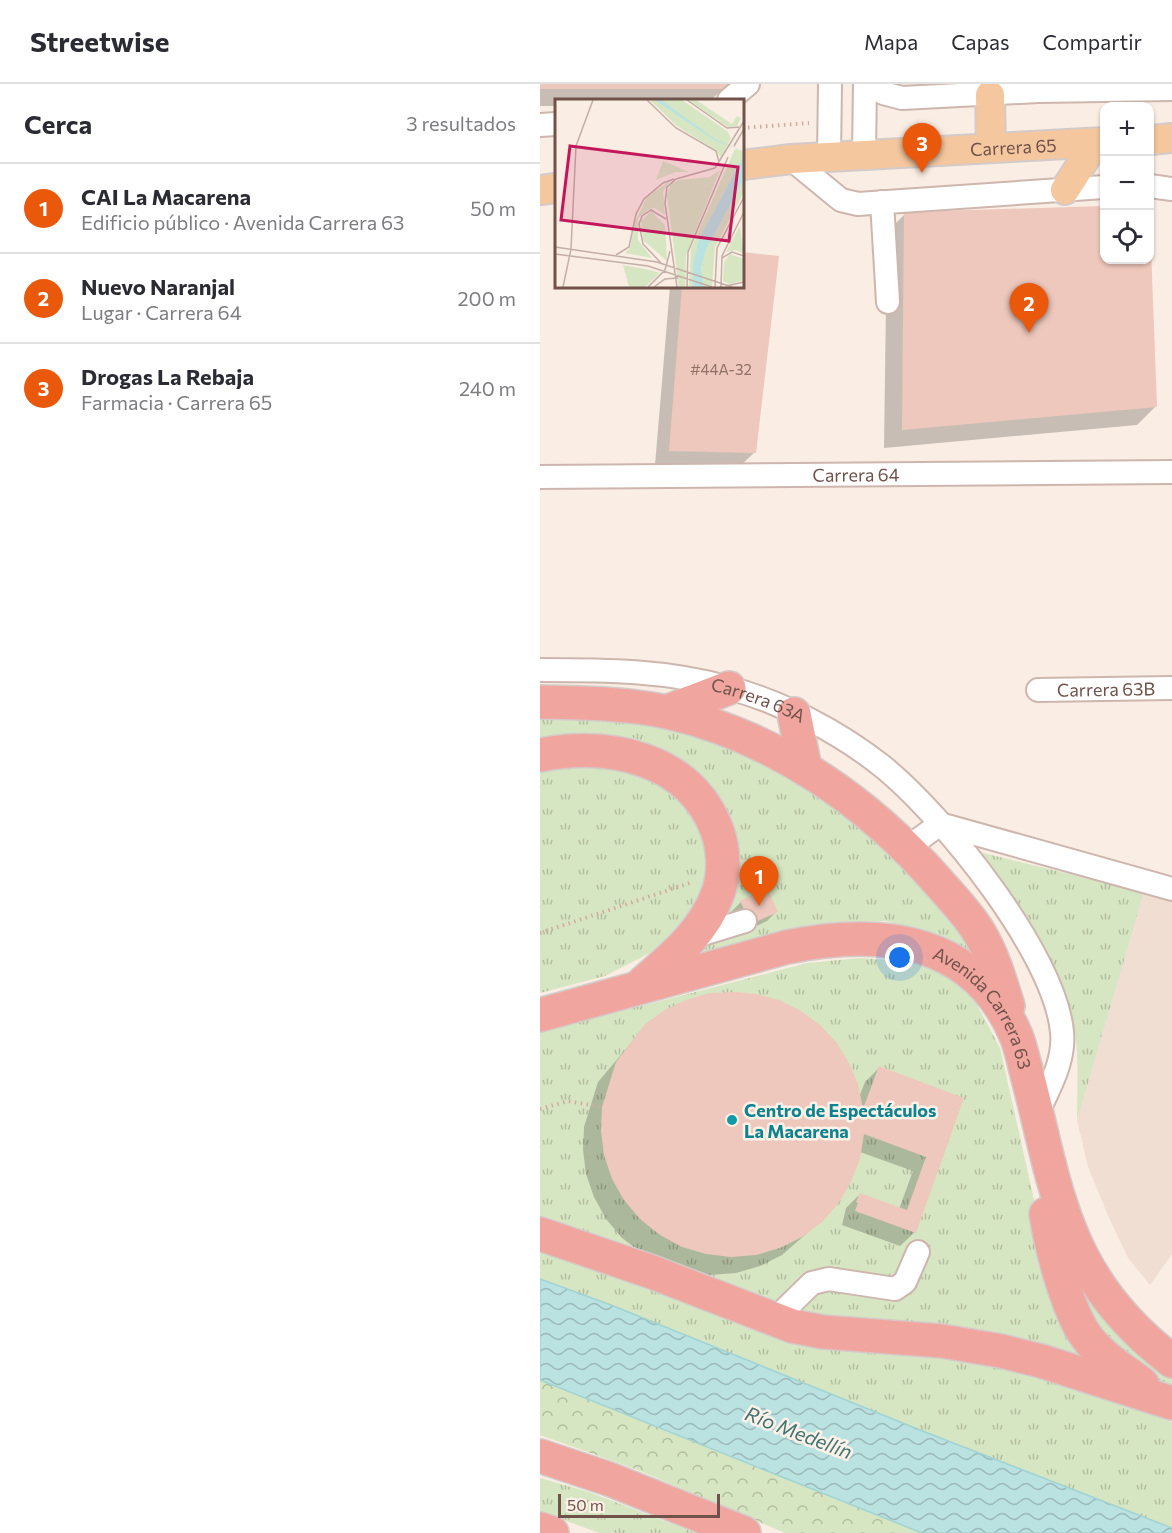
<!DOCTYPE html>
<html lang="es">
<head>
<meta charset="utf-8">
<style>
  :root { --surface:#fff; --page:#f2f2f3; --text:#2b2b33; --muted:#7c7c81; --line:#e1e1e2; --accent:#ea580c }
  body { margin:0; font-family:Commissioner,sans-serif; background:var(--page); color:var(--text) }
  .controls { position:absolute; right:18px; top:18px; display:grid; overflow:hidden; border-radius:12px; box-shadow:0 2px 4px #0004 }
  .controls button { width:54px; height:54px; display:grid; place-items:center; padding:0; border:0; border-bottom:2px solid var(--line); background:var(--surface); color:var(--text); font:30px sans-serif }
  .scale { position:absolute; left:18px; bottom:15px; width:162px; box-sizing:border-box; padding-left:6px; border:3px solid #70524b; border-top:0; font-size:16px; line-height:21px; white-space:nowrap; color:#70524b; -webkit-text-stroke:4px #fef2e8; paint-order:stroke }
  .you { position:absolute; left:360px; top:874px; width:21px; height:21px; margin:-15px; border:4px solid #fff; border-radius:50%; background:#1a73e8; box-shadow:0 0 0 9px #1a73e833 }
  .badge { display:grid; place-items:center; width:39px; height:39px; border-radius:50%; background:var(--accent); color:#fff; font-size:20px; font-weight:700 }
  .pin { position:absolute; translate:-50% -50px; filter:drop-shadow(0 2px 3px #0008) }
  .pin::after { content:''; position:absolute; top:32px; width:21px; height:18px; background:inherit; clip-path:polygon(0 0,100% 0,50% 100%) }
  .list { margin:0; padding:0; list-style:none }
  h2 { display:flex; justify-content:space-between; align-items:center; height:78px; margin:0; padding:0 24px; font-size:26px }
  h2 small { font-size:20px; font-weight:400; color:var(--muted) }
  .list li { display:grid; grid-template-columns:39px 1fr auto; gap:18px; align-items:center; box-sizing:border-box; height:90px; padding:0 24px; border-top:2px solid var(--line) }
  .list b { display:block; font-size:22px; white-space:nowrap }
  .list p { margin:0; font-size:20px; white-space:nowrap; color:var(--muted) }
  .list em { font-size:20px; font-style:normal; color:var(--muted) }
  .icon { flex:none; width:33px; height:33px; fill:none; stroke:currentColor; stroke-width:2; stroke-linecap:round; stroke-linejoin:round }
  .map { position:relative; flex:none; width:632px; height:1449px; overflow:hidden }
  header { display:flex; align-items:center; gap:36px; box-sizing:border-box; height:84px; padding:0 30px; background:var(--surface); border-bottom:2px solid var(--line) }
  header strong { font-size:28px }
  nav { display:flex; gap:33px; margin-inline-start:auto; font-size:21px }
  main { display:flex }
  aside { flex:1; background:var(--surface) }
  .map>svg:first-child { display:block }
  .residential { fill:#f1ded2 }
  .grass { fill:url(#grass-tufts) }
  .forest { fill:url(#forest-crowns) }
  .water { fill:url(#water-waves); stroke:#a0d3d3; stroke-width:1.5 }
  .shadow { fill:#0003 }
  .building { fill:#eec8bc }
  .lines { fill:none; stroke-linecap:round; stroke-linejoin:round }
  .minor-casing { stroke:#cdb6ad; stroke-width:26 }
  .major-casing { stroke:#d4cbc9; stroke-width:32 }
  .highway-casing { stroke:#d4cbc9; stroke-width:36 }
  .path { stroke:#d2aba0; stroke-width:4; stroke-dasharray:1.5 4.5; stroke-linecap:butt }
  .minor { stroke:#fff; stroke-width:22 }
  .major { stroke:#f5c79f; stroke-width:28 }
  .highway { stroke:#f0a69e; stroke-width:33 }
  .culture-dot { fill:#0f9aa8; stroke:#fef2e8; stroke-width:2 }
  .labels { text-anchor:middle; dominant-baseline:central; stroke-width:5; stroke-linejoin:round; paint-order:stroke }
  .number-label { font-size:15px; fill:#907067 }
  .street-label { font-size:18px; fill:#70524b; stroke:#fef2e8 }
  .culture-label { font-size:18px; font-weight:bold; fill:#0d838f; stroke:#fef2e8; text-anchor:start }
  .water-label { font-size:20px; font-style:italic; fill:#407475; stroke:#fef2e8 }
  .inset-road { fill:none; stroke:#c3afa6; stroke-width:1.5 }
  .view { fill:#c2185b; fill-opacity:0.15; stroke:#c2185b; stroke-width:3 }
  .inset-edge { fill:none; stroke:#70524b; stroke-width:3 }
</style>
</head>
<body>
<header>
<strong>Streetwise</strong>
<nav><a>Mapa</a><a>Capas</a><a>Compartir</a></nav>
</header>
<main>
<aside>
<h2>Cerca<small>3 resultados</small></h2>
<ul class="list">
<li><span class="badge">1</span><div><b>CAI La Macarena</b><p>Edificio público · Avenida Carrera 63</p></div><em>50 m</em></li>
<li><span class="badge">2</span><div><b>Nuevo Naranjal</b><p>Lugar · Carrera 64</p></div><em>200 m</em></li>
<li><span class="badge">3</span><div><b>Drogas La Rebaja</b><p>Farmacia · Carrera 65</p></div><em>240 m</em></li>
</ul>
</aside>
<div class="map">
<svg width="632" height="1449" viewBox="0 0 632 1449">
  <defs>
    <pattern id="grass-tufts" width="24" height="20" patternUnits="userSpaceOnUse" patternTransform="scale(1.5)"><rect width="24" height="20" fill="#d7e6c2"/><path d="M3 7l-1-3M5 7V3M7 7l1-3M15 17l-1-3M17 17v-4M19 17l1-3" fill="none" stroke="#b3bda0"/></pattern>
    <pattern id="forest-crowns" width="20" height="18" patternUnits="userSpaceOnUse" patternTransform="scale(1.5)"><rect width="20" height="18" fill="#d7e6c2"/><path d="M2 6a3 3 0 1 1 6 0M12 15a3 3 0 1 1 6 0" fill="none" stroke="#b3bda0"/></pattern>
    <pattern id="water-waves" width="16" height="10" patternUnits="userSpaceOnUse" patternTransform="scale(1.5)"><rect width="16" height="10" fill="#b9e2e1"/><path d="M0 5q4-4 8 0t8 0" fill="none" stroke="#9bbab8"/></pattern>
  </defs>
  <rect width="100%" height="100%" fill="#faede3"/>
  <path class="residential" d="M601,807L632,816V1170L610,1201L588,1174L569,1134L548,1083L537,1036Z"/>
  <g class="grass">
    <path d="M0,627L127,635L280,705L387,802L445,882L399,850L345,837L303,838L265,845L151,875L185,832L199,790L186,732L133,674L94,654L40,651L0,654Z"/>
    <path d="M22,681H71L116,690L171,752L170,789L151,830L116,866L65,892L0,909V687Z"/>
    <path d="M439,768L604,808L537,1036C537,1013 538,990 537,967C532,889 482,829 439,768Z"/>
    <path d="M320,874L377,878L415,895L436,919L460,964L506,1169L586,1296L271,1234L0,1138V945L109,920L267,879Z"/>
    <path d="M0,1163L53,1179L219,1248L292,1264H381L510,1295L632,1338V1444L385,1348L71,1221L0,1195Z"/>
    <path d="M534,1197L568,1240L601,1274L632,1292V1305L614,1295L551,1243Z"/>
    <path d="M0,1394L49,1408L156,1449H59L0,1427Z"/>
  </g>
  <path class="forest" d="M0,1296L382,1449H245L98,1386L0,1351Z"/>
  <path class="water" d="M0,1195L71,1221L385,1348L632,1444V1449H382L0,1296Z"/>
  <g class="shadow">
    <path d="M0,0H188L171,16H16V22H0Z"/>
    <path d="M564,123V176H610V153L615,323L597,341L344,364L347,148L365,130Z"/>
    <path d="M130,202H202L215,368L200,382L115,381Z"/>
    <path d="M201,818L237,827L227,837L201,849L191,828Z"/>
    <path d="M106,941L319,1013L325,998L339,984L423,1015L375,1148L360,1162L302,1141L306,1124L320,1110L359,1125L373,1087L320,1068L281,1137L242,1171L220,1182L196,1189L171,1191L147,1188L102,1169L82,1154L66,1135L54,1113L46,1090L43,1066L44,1043L58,998Z"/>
  </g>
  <g class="building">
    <path d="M0,0H190L184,5H0Z"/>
    <path d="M564,122V176H610L611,165L617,323L362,346L364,128Z"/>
    <path d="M202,168L239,172L216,369L129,367L142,202H202Z"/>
    <path d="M227,804L238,828L211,840L200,817Z"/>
    <path d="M193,908L216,910L239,916L261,927L280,941L296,958L309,979L318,1000L323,1025L339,982L424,1014L376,1149L315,1127L318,1119L316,1118L320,1109L367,1126L386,1073L324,1050L320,1075L311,1098L298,1120L282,1138L262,1153L240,1164L216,1171L191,1173L166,1170L142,1163L120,1151L100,1135L84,1116L72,1095L64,1071L61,1047L62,1023L76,978L105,940L125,926L146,916L169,909Z"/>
  </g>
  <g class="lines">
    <g class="minor-casing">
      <g id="minor">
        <path d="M332,0L343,9L362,14L498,7L632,5"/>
        <path d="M189,16L208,0"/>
        <path d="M0,41L16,40"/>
        <path d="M324,71L325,0"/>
        <path d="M289,73L290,0"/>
        <path d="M251,75L301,116L318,120L564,103"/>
        <path d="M610,102L632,105"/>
        <path d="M342,118L348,218"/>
        <path id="s1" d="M0,393L632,388"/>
        <path id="s2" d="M0,586C64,586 127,586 189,604C242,618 299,648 342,682C403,731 515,870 522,948C525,977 509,1004 497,1030"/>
        <path id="s3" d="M498,606L632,604"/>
        <path d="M367,764L400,740L632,805"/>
        <path d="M153,853L205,837"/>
        <path d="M234,1236L272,1199L289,1195L355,1205L365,1198L378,1168"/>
      </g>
    </g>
    <g class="major-casing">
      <g id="major">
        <path d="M450,11L451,64"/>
        <path d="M610,56L632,54"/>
        <path id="s4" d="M202,81L251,75L564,58"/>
        <path d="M0,106L16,104"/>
        <path d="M525,106L555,59"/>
      </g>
    </g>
    <g class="highway-casing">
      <g id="highway">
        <path d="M0,618C42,619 86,619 127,628C234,652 329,718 400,800C414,816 429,831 440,850C453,872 460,896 468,922"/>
        <path d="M126,628L189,604"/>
        <path d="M254,630L265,684"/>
        <path d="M0,671C69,658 149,673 177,746C184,765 185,790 178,809C164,848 133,873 103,899"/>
        <path id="s5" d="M0,931L247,863C341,844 436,853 477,954C482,968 485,983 489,998C502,1047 511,1099 530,1146C551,1200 586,1242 632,1277"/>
        <path d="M506,1130C511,1162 528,1231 549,1256C563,1274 584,1286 602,1300"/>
        <path d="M0,1150L112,1188L252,1242L283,1248L402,1257L461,1267L501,1277L632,1319"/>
        <path d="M0,1372L69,1395L204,1449"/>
        <path d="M0,1445L12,1449"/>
      </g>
    </g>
    <g class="path">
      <path d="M202,44L269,39"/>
      <path d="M0,849L153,798"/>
      <path d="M0,1025L28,1017L62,1023"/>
    </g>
    <use href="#minor" class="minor"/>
    <use href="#major" class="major"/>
    <use href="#highway" class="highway"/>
  </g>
  <circle class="culture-dot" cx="192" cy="1036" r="6"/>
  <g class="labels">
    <g class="number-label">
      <text x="181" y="285">#44A-32</text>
    </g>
    <g class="street-label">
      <text stroke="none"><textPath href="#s4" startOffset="272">Carrera 65</textPath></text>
      <text stroke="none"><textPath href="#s1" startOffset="316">Carrera 64</textPath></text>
      <text stroke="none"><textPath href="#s3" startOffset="68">Carrera 63B</textPath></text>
      <text stroke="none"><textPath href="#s2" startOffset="222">Carrera 63A</textPath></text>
      <text stroke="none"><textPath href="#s5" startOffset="483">Avenida Carrera 63</textPath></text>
    </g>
    <g class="culture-label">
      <text x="204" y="1026">Centro de Espectáculos<tspan x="204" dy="21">La Macarena</tspan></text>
    </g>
    <g class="water-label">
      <text transform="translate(259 1348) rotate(21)">Río Medellín</text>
    </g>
  </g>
  <g transform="translate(15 15)">
    <rect width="189" height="189" fill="#faede3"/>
    <path d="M141,1L177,25L182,17L186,19L182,27L173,28L135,2ZM180,50L189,52V56L144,140L138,188H134L136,149ZM108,62L134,73H120L101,81ZM165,71L131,156L130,188H124L112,96L116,85L124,81L155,78ZM115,82L108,93L110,116L100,109L94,110L83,119V141L97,159L70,154L75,149L80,123L92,98ZM96,112L110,126L112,162L88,141L86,122ZM185,127L189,155L181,151L171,153ZM175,155L189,160V181L175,185L168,182L169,163ZM68,166L95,171L105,174L90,188H74Z" fill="#d7e6c2"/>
    <path d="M189,80V93L160,148L157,188H149L146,169L151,151Z" fill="#d7e6c2"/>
    <path d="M95,1H127L172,32L176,39L166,59L161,51L122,27Z" fill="#d7e6c2"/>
    <path d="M100,1H106L160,40L189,52L159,41ZM189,56V80L151,151L146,169L149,188H138V167L144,140Z" fill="#b9e2e1"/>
    <path class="inset-road" d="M92,1L121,29L161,52L164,63M132,1L172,29L186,28M179,47L189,30M0,148L102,163L177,188M0,155L93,167L157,188M61,156L74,148L81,115L89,100L108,84L119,80M167,159L177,153L189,157M106,164L88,145L84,125L87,117L96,111L111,120M171,187L189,183M8,188L16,150L21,47L38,1M93,188L110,171L115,152M99,188L110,180L123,179M122,188L110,104L112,88L121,80L160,69L189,22M132,188L133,153L173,58M160,188L162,149L189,98M166,188L167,157L189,113"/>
    <path class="view" d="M15,47L183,68L174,142L6,121Z"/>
    <rect width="189" height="189" class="inset-edge"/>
  </g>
</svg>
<div class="controls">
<button>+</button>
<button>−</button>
<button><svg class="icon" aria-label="locate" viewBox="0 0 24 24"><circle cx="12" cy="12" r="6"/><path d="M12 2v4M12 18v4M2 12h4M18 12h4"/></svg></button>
</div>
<div class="scale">50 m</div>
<div class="you"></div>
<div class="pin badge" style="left:219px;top:822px">1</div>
<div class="pin badge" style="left:489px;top:249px">2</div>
<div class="pin badge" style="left:382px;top:89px">3</div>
</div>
</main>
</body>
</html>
